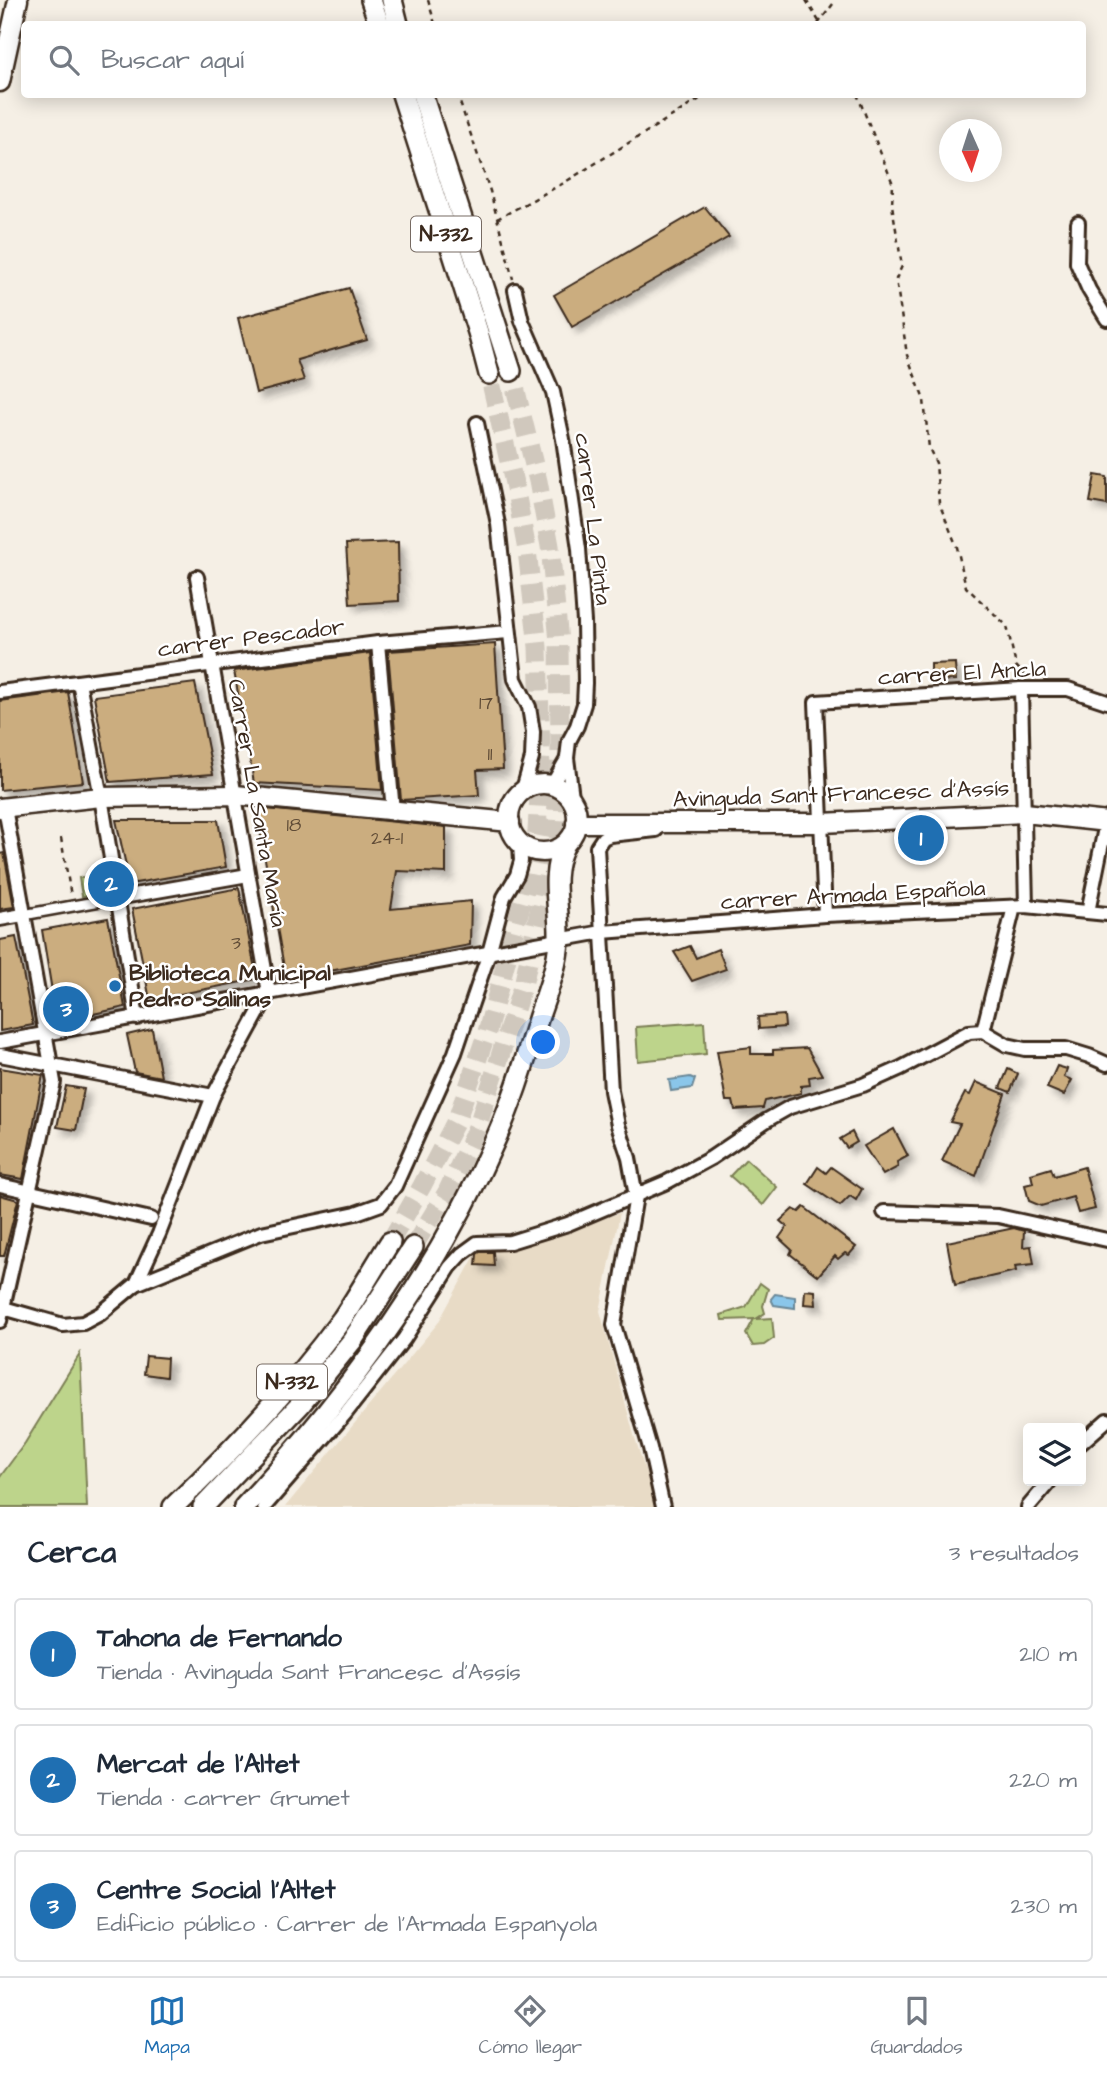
<!DOCTYPE html>
<html lang="es">
<head>
<meta charset="utf-8">
<style>
  :root { --surface:#fff; --page:#f6f6f7; --text:#1f2937; --muted:#747a83; --line:#e0e1e3; --accent:#1f6fb2 }
  body { margin:0; font-family:"Architects Daughter",sans-serif; background:var(--page); color:var(--text) }
  .controls { position:absolute; right:21px; bottom:21px; display:grid; overflow:hidden; border-radius:7px; box-shadow:0 4px 18px #0003 }
  .controls button { width:63px; height:63px; display:grid; place-items:center; padding:0; border:0; border-bottom:2px solid var(--line); background:var(--surface); color:var(--text); font:35px sans-serif }
  .compass { position:absolute; left:939px; top:119px; width:63px; height:63px; border-radius:50%; background:var(--surface); box-shadow:0 4px 18px #0003; rotate:177deg }
  .you { position:absolute; left:544px; top:1043px; width:24px; height:24px; margin:-18px; border:5px solid #fff; border-radius:50%; background:#1a73e8; box-shadow:0 0 0 10px #1a73e833 }
  .badge { display:grid; place-items:center; width:46px; height:46px; border-radius:50%; background:var(--accent); color:#fff; font-size:23px; font-weight:700 }
  .pin { position:absolute; translate:-50% -50%; border:4px solid #fff; box-shadow:0 2px 7px #0006 }
  .list { margin:0; padding:0; list-style:none }
  h2 { display:flex; justify-content:space-between; align-items:center; height:91px; margin:0; padding:0 28px; font-size:30px }
  h2 small { font-size:23px; font-weight:400; color:var(--muted) }
  .list li { display:grid; grid-template-columns:46px 1fr auto; gap:21px; align-items:center; box-sizing:border-box; height:112px; margin:0 14px 14px; padding:0 14px; border:2px solid var(--line); border-radius:7px }
  .list b { display:block; font-size:26px; white-space:nowrap }
  .list p { margin:0; font-size:23px; white-space:nowrap; color:var(--muted) }
  .list em { font-size:23px; font-style:normal; color:var(--muted) }
  .icon { flex:none; width:38px; height:38px; fill:none; stroke:currentColor; stroke-width:2; stroke-linecap:round; stroke-linejoin:round }
  .map { position:relative; flex:none; width:1107px; height:1507px; overflow:hidden }
  .search { position:absolute; background:var(--surface); box-shadow:0 4px 18px #0003; left:21px; right:21px; top:21px; height:77px; display:flex; align-items:center; gap:18px; box-sizing:border-box; padding:0 24px; border-radius:7px; color:var(--muted); font-size:26px }
  .sheet { height:469px; background:var(--surface) }
  nav { display:flex; justify-content:space-around; align-items:center; box-sizing:border-box; height:98px; border-top:2px solid var(--line); background:var(--surface); font-size:19px; color:var(--muted) }
  nav a { display:grid; justify-items:center; gap:4px }
  nav .on { color:var(--accent) }
  .map>svg:first-child { display:block }
  .built { fill:#e8dbc6 }
  .green { fill:#bdd48b; stroke:#7c7f54; stroke-width:2 }
  .water { fill:#8ac6ea; stroke:#6a8898; stroke-width:2 }
  .building { fill:#cbad7f; stroke:#3b2a1e; stroke-width:2; filter:url(#shadow) }
  .lines { fill:none; stroke-linecap:round; stroke-linejoin:round }
  .trunk-tunnel { stroke:#d0c8bd; stroke-width:19; stroke-dasharray:19 10; stroke-linecap:butt }
  .pedestrian-casing { stroke:#3b2a1e; stroke-width:14 }
  .minor-casing { stroke:#3b2a1e; stroke-width:18 }
  .secondary-casing { stroke:#3b2a1e; stroke-width:23 }
  .trunk-casing { stroke:#3b2a1e; stroke-width:24 }
  .path { stroke:#3b2a1e; stroke-width:2.5; stroke-dasharray:5 5; stroke-linecap:butt }
  .pedestrian { stroke:#fff; stroke-width:9 }
  .minor { stroke:#fff; stroke-width:12 }
  .secondary { stroke:#fff; stroke-width:18 }
  .trunk { stroke:#fff; stroke-width:19 }
  .poi-dot { fill:#1f6fb2; stroke:#fff; stroke-width:2.5 }
  .labels { text-anchor:middle; dominant-baseline:central; stroke-width:5; stroke-linejoin:round; paint-order:stroke }
  .number-label { font-size:19px; fill:#5f4b36 }
  .shield { fill:#fff; stroke:#766a62; stroke-width:2 }
  .shield-label { font-size:21px; font-weight:bold; fill:#3b2a1e }
  .street-label { font-size:23px; fill:#3b2a1e; stroke:#fff }
  .poi-label { font-size:23px; font-weight:bold; fill:#3b2a1e; stroke:#fff; text-anchor:start }
</style>
</head>
<body>
<div class="map">
<svg width="1107" height="1507" viewBox="0 0 1107 1507">
  <defs>
    <filter id="shadow"><feDropShadow dx="6" dy="6" stdDeviation="3.5" flood-color="#0004"/></filter>
  </defs>
  <rect width="100%" height="100%" fill="#f5efe5"/>
  <filter id="ink" filterUnits="userSpaceOnUse"><feTurbulence type="fractalNoise" baseFrequency=".0143" numOctaves="2"/><feDisplacementMap in="SourceGraphic" scale="14" xChannelSelector="R" yChannelSelector="G"/><feConvolveMatrix kernelMatrix="1 2 1 2 8 2 1 2 1" color-interpolation-filters="sRGB"/></filter>
  <g filter="url(#ink)">
    <g class="built">
      <path d="M111,808L145,1011L130,1013L96,811Z"/>
      <path d="M620,1213L600,1311L634,1435L657,1507H285L438,1323L477,1252H493Z"/>
    </g>
    <g class="green">
      <path d="M91,876L94,895L82,896L79,878Z"/>
      <path d="M704,1022L706,1054L638,1061L636,1027Z"/>
      <path d="M746,1159L777,1187L763,1205L730,1176Z"/>
      <path d="M760,1283L768,1289L763,1306L765,1313L756,1319L772,1318L774,1338L764,1345L753,1346L746,1334L754,1319L722,1320L721,1315L746,1307Z"/>
      <path d="M80,1354L87,1507H0V1477L25,1443Z"/>
    </g>
    <g class="water">
      <path d="M690,1077L695,1079L692,1088L671,1091L669,1080Z"/>
      <path d="M775,1294L795,1297V1308L774,1305L771,1299Z"/>
    </g>
    <g class="building">
      <path d="M705,207L729,237L572,327L554,295Z"/>
      <path d="M349,288L367,340L297,360L304,380L256,393L238,318Z"/>
      <path d="M1095,475L1107,477V505L1090,502Z"/>
      <path d="M398,542L399,601L350,604L346,544Z"/>
      <path d="M495,644L503,769L477,770L479,795L401,800L388,651Z"/>
      <path d="M370,653L382,790L254,783L234,671Z"/>
      <path d="M955,663L956,680L931,681V664Z"/>
      <path d="M195,683L213,774L110,782L94,696Z"/>
      <path d="M68,692L83,782L0,790V701Z"/>
      <path d="M256,808L446,827V873L397,871L391,909L471,901L470,945L286,979Z"/>
      <path d="M116,820H218L226,867L130,884Z"/>
      <path d="M4,853L14,907L0,909V854Z"/>
      <path d="M239,888L257,979L150,1000L132,909Z"/>
      <path d="M108,918L125,1007L57,1022L42,930Z"/>
      <path d="M16,937L33,1025L0,1031V940Z"/>
      <path d="M690,946L696,958L718,949L726,969L692,981L674,952Z"/>
      <path d="M784,1015L785,1027L759,1029L758,1017Z"/>
      <path d="M152,1029L161,1077L135,1072L127,1035Z"/>
      <path d="M751,1047V1054H773V1050L807,1048L822,1075L809,1077L810,1085L801,1086V1093L765,1101L763,1108L735,1110L733,1101H726L717,1051Z"/>
      <path d="M1057,1066L1067,1069L1064,1077L1072,1080L1064,1095L1047,1088Z"/>
      <path d="M0,1068L43,1075L23,1179L0,1175Z"/>
      <path d="M1008,1069L1018,1074L1010,1092L1000,1088Z"/>
      <path d="M976,1082L1005,1094L976,1176L942,1161L960,1124L950,1122L965,1093L970,1095Z"/>
      <path d="M66,1086L84,1089L76,1130L57,1127Z"/>
      <path d="M894,1129L908,1156L897,1162L898,1167L883,1175L864,1146Z"/>
      <path d="M852,1132L857,1142L847,1148L840,1139Z"/>
      <path d="M818,1167L826,1173L831,1167L862,1189L856,1200L850,1196L840,1206L807,1184Z"/>
      <path d="M1084,1167L1095,1209L1078,1213L1073,1197L1041,1206L1029,1201L1025,1185L1033,1183L1031,1174L1051,1168L1054,1176Z"/>
      <path d="M0,1195L18,1200L4,1256H0Z"/>
      <path d="M804,1207L856,1247L849,1255L845,1253L838,1259L835,1256L818,1276L790,1254L792,1250L779,1238L787,1227L780,1221L793,1209L799,1212Z"/>
      <path d="M1014,1228L1024,1231L1023,1247L1031,1246L1034,1264L1015,1266L1016,1271L955,1285L947,1242Z"/>
      <path d="M480,1252H493L494,1266L476,1265L477,1254Z"/>
      <path d="M805,1290L815,1291L816,1305L804,1304Z"/>
      <path d="M146,1356L167,1358L166,1377L144,1374Z"/>
    </g>
    <g class="lines">
      <g class="trunk-tunnel">
        <path d="M390,1242L422,1186L457,1119L487,1032L525,891L537,832L541,755L538,647L527,550L516,492L489,374"/>
        <path d="M413,1247L447,1192L478,1125L524,981L555,837L560,752L559,642L550,546L538,481L511,371"/>
      </g>
      <g class="pedestrian-casing">
        <path id="pedestrian" d="M23,915L117,898"/>
      </g>
      <g class="minor-casing">
        <g id="minor">
          <path d="M1078,223L1077,263L1089,290L1107,319"/>
          <path d="M515,290L522,321L553,392L563,439L579,549L584,622L585,683L584,704L577,726L569,741L567,758L572,797"/>
          <path d="M477,423L498,524L515,679L529,707L533,732L532,758L522,793"/>
          <path d="M378,643L393,811"/>
          <path d="M79,682L101,797L137,1018"/>
          <path d="M1021,689L1026,906"/>
          <path d="M0,692L378,643L508,632"/>
          <path d="M552,785L567,759"/>
          <path d="M656,830L610,835L603,838L597,847L611,1091L618,1125L629,1158L636,1196L614,1325L650,1448L663,1507"/>
          <path d="M117,898L248,875"/>
          <path d="M1088,912L1107,818"/>
          <path d="M825,915L816,702L1021,689H1068L1107,702"/>
          <path d="M0,919L23,915"/>
          <path d="M983,1031L1014,907"/>
          <path d="M0,1042L602,932L825,915L1026,906L1107,914"/>
          <path d="M0,1055L213,1096"/>
          <path d="M0,1185L151,1219"/>
          <path d="M884,1212L998,1216L1107,1240"/>
          <path d="M136,1284L159,1234L213,1096L269,993L197,577"/>
          <path d="M0,1307L63,1325L83,1323L100,1314L136,1284L261,1233L356,1213L381,1204L395,1186L455,1053L489,953L504,897L517,875L521,861L520,844"/>
          <path d="M0,1321L54,1082L5,808"/>
          <path d="M1081,1443L1107,1420"/>
          <path d="M264,1507L345,1414L404,1339L450,1267L462,1254L477,1243L510,1242L568,1224L667,1182L711,1158L767,1120L790,1107L863,1085L901,1068L969,1032L983,1031L1007,1045L1025,1049H1066L1089,1056L1107,1064"/>
          <path d="M1028,1507L1050,1481"/>
        </g>
      </g>
      <g class="secondary-casing">
        <g id="secondary">
          <path d="M0,82L18,0"/>
          <circle cx="543" cy="818" r="34"/>
          <path d="M0,808L101,797L235,795L510,822"/>
          <path d="M576,823H822L1025,813L1107,822"/>
        </g>
      </g>
      <g class="trunk-casing">
        <g id="trunk">
          <path d="M371,0L379,24"/>
          <path d="M392,0L398,24"/>
          <path d="M402,94L478,332L489,374"/>
          <path d="M422,94L511,371"/>
          <path d="M173,1507C234,1449 292,1387 342,1319C359,1294 374,1267 390,1242"/>
          <path d="M203,1507L300,1405L352,1341L413,1247"/>
          <path d="M244,1507C347,1397 436,1276 497,1136C514,1098 526,1057 539,1016C547,993 558,965 559,939C560,906 549,877 564,846"/>
        </g>
      </g>
      <g class="path">
        <path d="M428,0L435,24"/>
        <path d="M806,0L820,23"/>
        <path d="M818,24L836,0"/>
        <path d="M457,94L490,191L513,279"/>
        <path d="M857,94L893,184L892,205L902,266L896,279L907,355L924,400L929,448L936,463L939,503L957,547L966,587L1007,626L1016,666L1025,675"/>
        <path d="M497,219L562,184L708,94"/>
        <path d="M61,838L71,896"/>
      </g>
      <use href="#pedestrian" class="pedestrian"/>
      <use href="#minor" class="minor"/>
      <use href="#secondary" class="secondary"/>
      <use href="#trunk" class="trunk"/>
    </g>
  </g>
  <circle class="poi-dot" cx="115" cy="986" r="7"/>
  <g class="labels">
    <g class="number-label">
      <text x="486" y="703">17</text>
      <text x="490" y="754">11</text>
      <text x="294" y="825">18</text>
      <text x="387" y="838">24-1</text>
      <text x="236" y="943">3</text>
    </g>
    <g class="shield">
      <rect x="411" y="216.5" width="70" height="35" rx="5"/>
      <rect x="257" y="1364.5" width="70" height="35" rx="5"/>
    </g>
    <g class="shield-label">
      <text x="446" y="234">N-332</text>
      <text x="292" y="1382">N-332</text>
    </g>
    <g class="street-label">
      <text transform="translate(593 519) rotate(83)">carrer La Pinta</text>
      <text transform="translate(251 638) rotate(-7)">carrer Pescador</text>
      <text transform="translate(962 673) rotate(-3)">carrer El Ancla</text>
      <text transform="translate(841 794) rotate(-2)">Avinguda Sant Francesc d'Assís</text>
      <text transform="translate(257 803) rotate(80)">Carrer La Santa María</text>
      <text transform="translate(853 895) rotate(-3)">carrer Armada Española</text>
    </g>
    <g class="poi-label">
      <text x="129" y="973">Biblioteca Municipal<tspan x="129" dy="26">Pedro Salinas</tspan></text>
    </g>
  </g>
</svg>
<div class="controls">
<button><svg class="icon" aria-label="layers" viewBox="0 0 24 24"><path d="M12 4l9 5-9 5-9-5zM3 14l9 5 9-5"/></svg></button>
</div>
<svg class="compass" viewBox="-18 -18 36 36"><path d="M0-13l5 13h-10z" fill="#e53935"/><path d="M0 13l5-13h-10z" fill="#747a83"/></svg>
<div class="you"></div>
<div class="pin badge" style="left:921px;top:838px">1</div>
<div class="pin badge" style="left:111px;top:884px">2</div>
<div class="pin badge" style="left:66px;top:1009px">3</div>
<div class="search"><svg class="icon" aria-label="search" viewBox="0 0 24 24"><circle cx="10" cy="10" r="6"/><path d="M15 15l6 6"/></svg>Buscar aquí</div>
</div>
<section class="sheet">
<h2>Cerca<small>3 resultados</small></h2>
<ul class="list">
<li><span class="badge">1</span><div><b>Tahona de Fernando</b><p>Tienda · Avinguda Sant Francesc d'Assís</p></div><em>210 m</em></li>
<li><span class="badge">2</span><div><b>Mercat de l'Altet</b><p>Tienda · carrer Grumet</p></div><em>220 m</em></li>
<li><span class="badge">3</span><div><b>Centre Social l'Altet</b><p>Edificio público · Carrer de l'Armada Espanyola</p></div><em>230 m</em></li>
</ul>
</section>
<nav>
<a class="on"><svg class="icon" aria-label="map" viewBox="0 0 24 24"><path d="M3 6l6-2 6 2 6-2v14l-6 2-6-2-6 2zM9 4v14M15 6v14"/></svg>Mapa</a>
<a><svg class="icon" aria-label="directions" viewBox="0 0 24 24"><path d="M12 3l9 9-9 9-9-9zM9 14v-3h6M13 9l2 2-2 2"/></svg>Cómo llegar</a>
<a><svg class="icon" aria-label="saved" viewBox="0 0 24 24"><path d="M7 4h10v16l-5-4-5 4z"/></svg>Guardados</a>
</nav>
</body>
</html>
